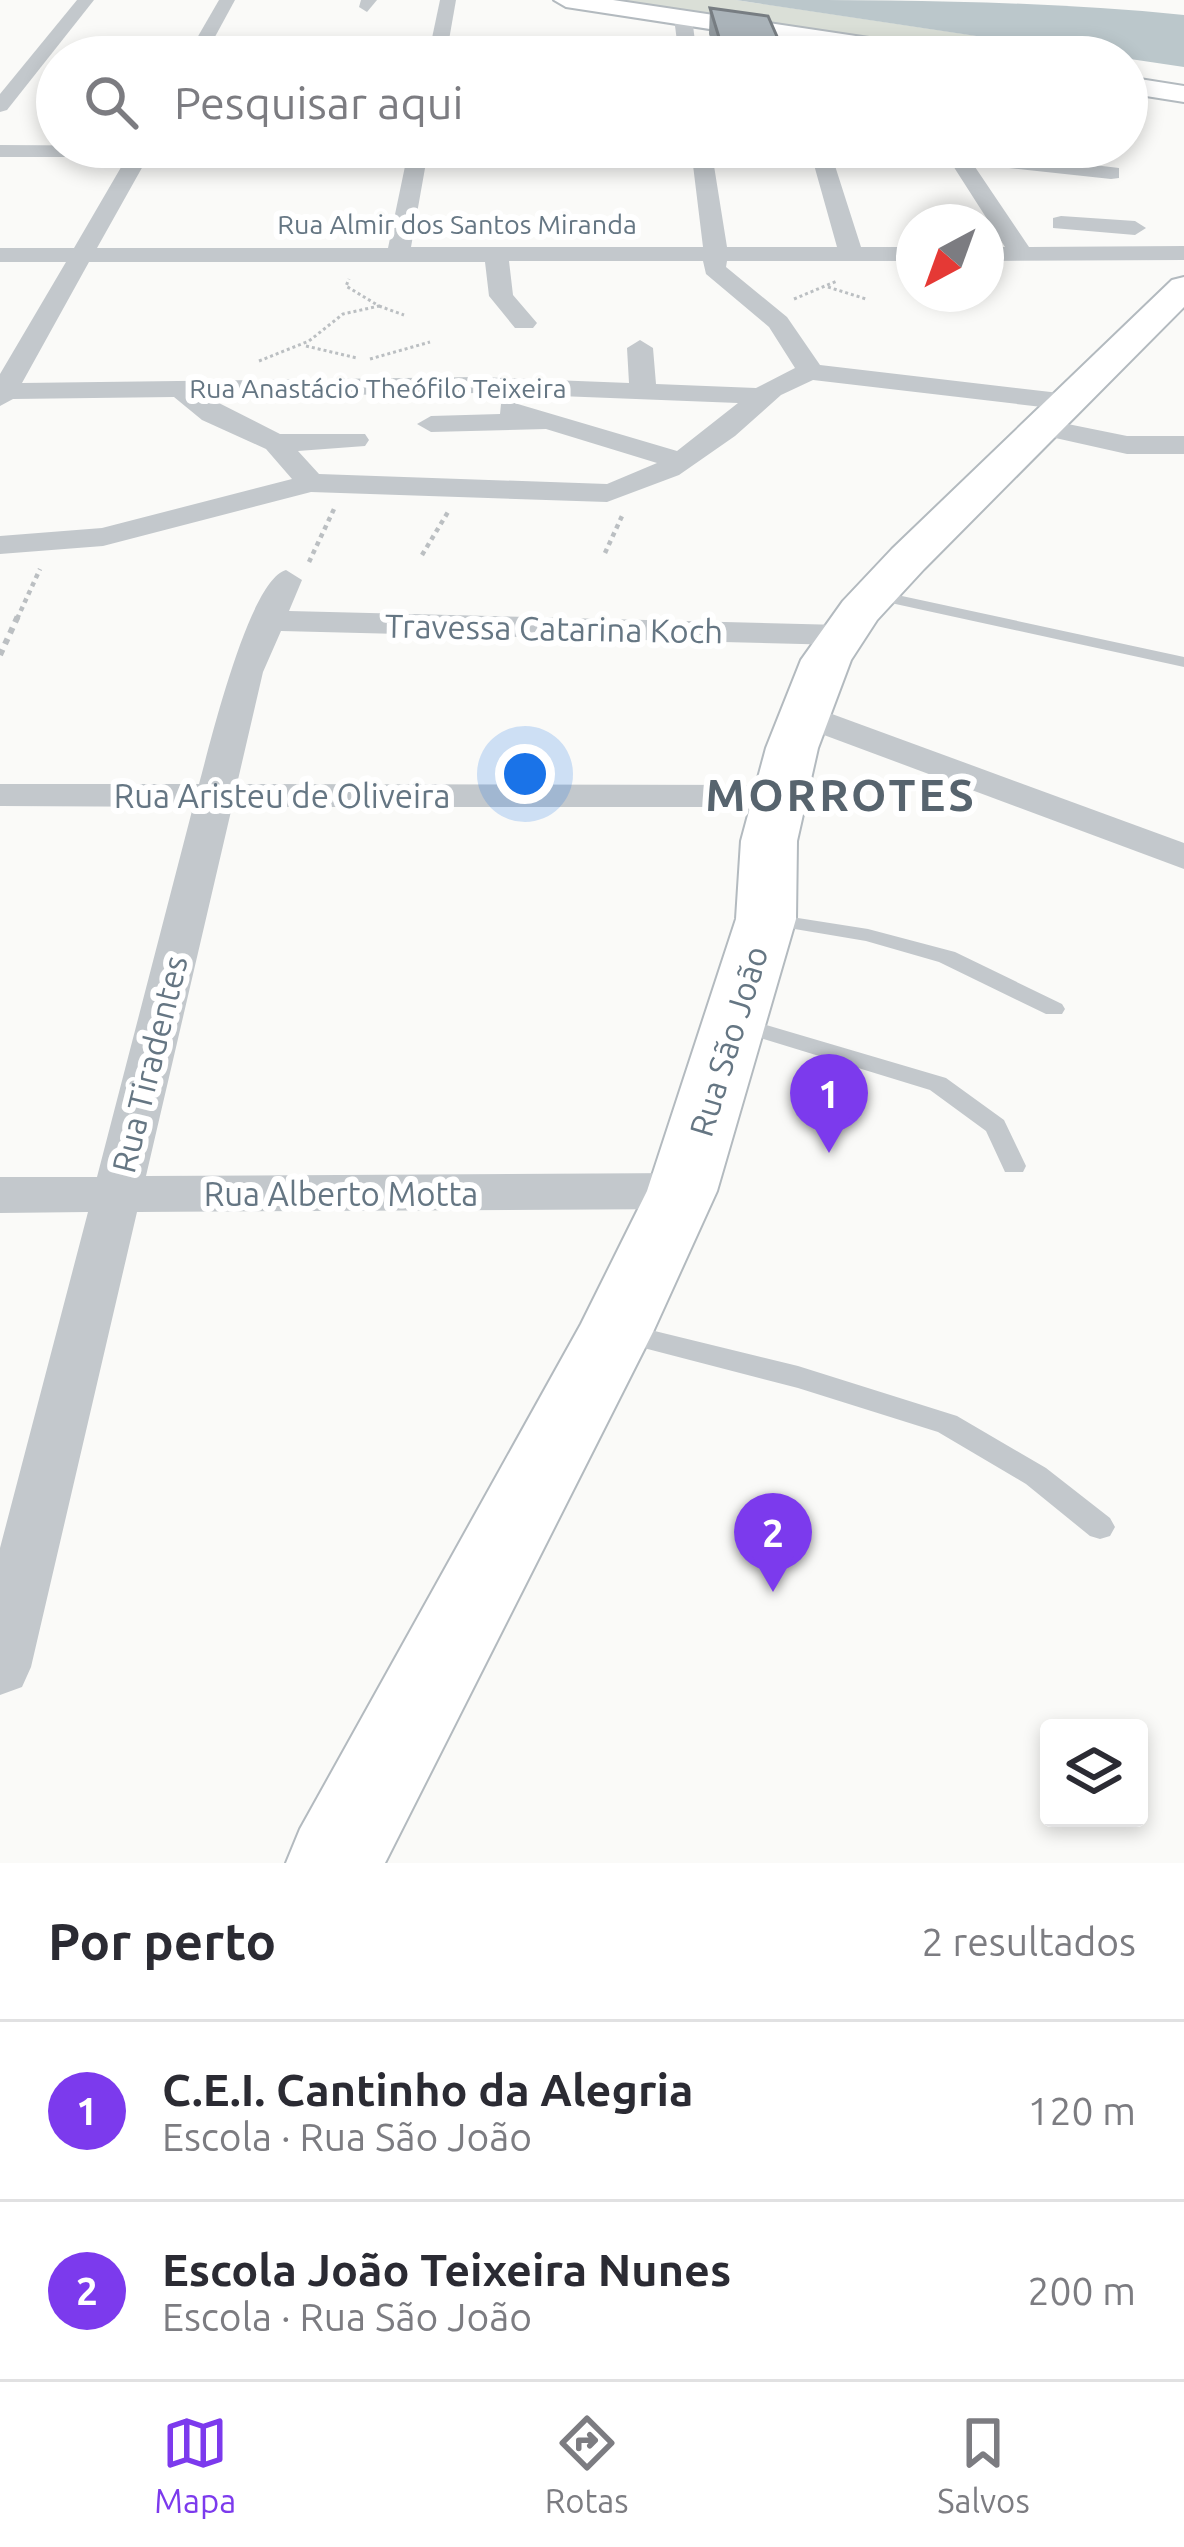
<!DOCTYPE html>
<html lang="pt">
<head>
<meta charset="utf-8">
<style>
  :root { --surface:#fff; --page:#f2f2f3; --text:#2b2b33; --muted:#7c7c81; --line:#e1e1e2; --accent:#7c3aed }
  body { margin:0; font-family:Ubuntu,sans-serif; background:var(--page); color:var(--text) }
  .controls { position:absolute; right:36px; bottom:36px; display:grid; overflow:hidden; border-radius:12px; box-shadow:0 6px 18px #0003 }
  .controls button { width:108px; height:108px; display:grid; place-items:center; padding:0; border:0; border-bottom:3px solid var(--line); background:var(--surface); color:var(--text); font:60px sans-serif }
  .compass { position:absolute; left:896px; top:204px; width:108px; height:108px; border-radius:50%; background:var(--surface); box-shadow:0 6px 18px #0003; rotate:221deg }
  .you { position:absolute; left:525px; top:774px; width:42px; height:42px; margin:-30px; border:9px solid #fff; border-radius:50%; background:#1a73e8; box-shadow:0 0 0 18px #1a73e833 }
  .badge { display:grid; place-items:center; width:78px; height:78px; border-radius:50%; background:var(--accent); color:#fff; font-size:39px; font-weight:700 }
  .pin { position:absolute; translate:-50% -99px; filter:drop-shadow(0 3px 6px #0008) }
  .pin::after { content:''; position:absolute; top:63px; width:42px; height:36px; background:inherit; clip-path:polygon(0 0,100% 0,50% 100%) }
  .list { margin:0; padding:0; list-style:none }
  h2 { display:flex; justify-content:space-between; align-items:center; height:156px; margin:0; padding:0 48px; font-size:51px }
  h2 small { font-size:39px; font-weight:400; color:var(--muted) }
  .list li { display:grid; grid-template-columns:78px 1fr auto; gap:36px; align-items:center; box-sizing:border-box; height:180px; padding:0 48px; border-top:3px solid var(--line) }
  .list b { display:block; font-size:45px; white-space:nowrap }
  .list p { margin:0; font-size:39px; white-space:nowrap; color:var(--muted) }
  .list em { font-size:39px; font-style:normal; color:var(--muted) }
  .icon { flex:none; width:66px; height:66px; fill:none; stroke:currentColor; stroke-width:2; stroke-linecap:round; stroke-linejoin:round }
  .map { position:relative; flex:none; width:1184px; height:1863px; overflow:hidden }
  .search { position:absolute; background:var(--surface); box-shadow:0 6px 18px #0003; left:36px; right:36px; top:36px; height:132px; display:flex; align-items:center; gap:30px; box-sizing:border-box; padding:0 42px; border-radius:66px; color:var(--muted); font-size:45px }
  .sheet { height:516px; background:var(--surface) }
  nav { display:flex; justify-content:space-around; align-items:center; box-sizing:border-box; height:168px; border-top:3px solid var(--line); background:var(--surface); font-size:33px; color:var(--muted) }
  nav a { display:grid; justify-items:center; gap:6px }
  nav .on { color:var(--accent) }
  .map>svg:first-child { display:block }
  .green { fill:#dadfd7 }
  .water { fill:#bbc7cb }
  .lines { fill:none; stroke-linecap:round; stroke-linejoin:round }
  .secondary-casing { stroke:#b3babf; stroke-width:4 }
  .path-far2 { stroke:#bbbfc2; stroke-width:3; stroke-dasharray:3 3; stroke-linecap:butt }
  .path-far1 { stroke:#bbbfc2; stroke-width:4.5; stroke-dasharray:4.5 4.5; stroke-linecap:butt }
  .path { stroke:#bbbfc2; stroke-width:6; stroke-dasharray:6 6; stroke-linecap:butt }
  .lane { fill:#c3c8cc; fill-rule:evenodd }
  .street { fill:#c3c8cc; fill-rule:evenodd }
  .secondary { fill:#fff; fill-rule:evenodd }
  .wall { fill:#929a9f }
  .building { fill:#aab3b9; stroke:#777d82; stroke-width:3 }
  .labels { text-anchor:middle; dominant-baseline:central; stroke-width:12; stroke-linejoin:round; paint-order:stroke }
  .far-street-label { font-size:27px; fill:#657683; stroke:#fff }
  .street-label { font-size:33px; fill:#657683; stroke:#fff }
  .district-label { font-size:45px; font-weight:bold; letter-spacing:3px; fill:#57646e; stroke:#fff }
</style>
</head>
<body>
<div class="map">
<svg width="1184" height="1863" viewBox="0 0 1184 1863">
  <rect width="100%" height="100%" fill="#fafaf8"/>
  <path class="green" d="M611,0H736L1119,57H995Z"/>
  <path class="water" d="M736,0C884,0 1038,0 1184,15V67Z"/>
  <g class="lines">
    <g class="secondary-casing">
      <g id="secondary">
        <path d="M554,0H613L943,49L956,57H892L566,7Z"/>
        <path d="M1127,77L1184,86V102L1127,93Z"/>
        <path d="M1184,277V307L924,569L877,620L851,660L818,748L797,841L796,919L717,1191L653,1332L385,1863H286L300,1829L581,1324L647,1191L736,919L741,841L766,748L801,660L843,601L892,549L1172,280Z"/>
      </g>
    </g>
    <g class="path-far2">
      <path d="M828,287L866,299"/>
      <path d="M794,299L837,281"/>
      <path d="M379,306L404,315"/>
      <path d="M306,346L357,358"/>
      <path d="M370,359L430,342"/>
      <path d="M259,361L309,341L343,314L379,306L346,286L349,279"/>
    </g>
    <g class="path-far1">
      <path d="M605,553L622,516"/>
      <path d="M422,555L448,512"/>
      <path d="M309,562L334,509"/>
      <path d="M17,619L40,569"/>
    </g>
    <path class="path" d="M0,655L18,616"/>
    <g class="lane">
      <path d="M874,590L1184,657V667L868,598V592Z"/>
      <path d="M766,913L868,929L955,952L1062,1004L1065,1009L1062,1014H1046L939,962L866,941L759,923L756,919L759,915Z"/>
      <path d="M739,1017L946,1078L1004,1120L1026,1166L1023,1172H1005L986,1131L930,1090L731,1029L728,1024Z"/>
      <path d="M622,1323L798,1366L957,1416L1046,1468L1110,1518L1115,1527L1110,1536L1100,1539L1090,1536L1026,1484L938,1432L798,1388L613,1340L609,1333L613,1326Z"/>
    </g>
    <g class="street">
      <path d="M77,0H94L7,110L0,112V94Z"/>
      <path d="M219,0H235L204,57H186Z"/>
      <path d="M361,0H377L367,12L359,7Z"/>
      <path d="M440,0H456L446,57H428Z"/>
      <path d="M683,13L692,18L697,57H679L674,18Z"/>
      <path d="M785,28L794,33L800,57H782L776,33Z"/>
      <path d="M0,145L334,147L336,151L326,157H148L97,248H388L409,147H711L727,247H837L809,147H829L861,247H914V261H727L726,267L787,317L820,365L1068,394L1082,402L1068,410L813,380L781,395L735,436L679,475L607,502L311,492L103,546L0,554V536L102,528L292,479L266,449L202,420L174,397L13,399L0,406V374L66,262H0V248H74L127,157H0ZM427,157H692L703,247H411ZM509,261H703L706,274L769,327L795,368L756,388L656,384L653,348L640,340L627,348L629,383L479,377L22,383L89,262H485L489,296L515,328H533L537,323L513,295ZM479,393L738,403L677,451L511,402L501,404L500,414L431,416L417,424L431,432L546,429L657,463L607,484L319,474L298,451L365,446L369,440L365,434H280L207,397Z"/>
      <path d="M941,147L1119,168V178L1111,179L973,164L1029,247L1184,246V260L986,261V247H1005Z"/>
      <path d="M1061,216L1135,221L1146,228L1135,235L1053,228V218Z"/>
      <path d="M1043,419L1127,436H1184V454H1127L1033,433L1029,427Z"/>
      <path d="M286,570L302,580L289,611L841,625L853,628L858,635L853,642L841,645L281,631L263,672L237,784L779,785L793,788L798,796L793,804L779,807H232L146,1176L682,1173L699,1179L707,1191L699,1203L682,1209L137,1212L31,1667L22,1687L0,1695V1548L88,1212L0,1213V1177H97L193,807L0,806V784H199C210,744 249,580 286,570Z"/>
      <path d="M802,703L1184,843V869L789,722L784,714L789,706Z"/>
    </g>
    <use href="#secondary" class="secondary"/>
  </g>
  <path class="wall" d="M710,8L786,57H716L709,34Z"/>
  <path class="building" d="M710,8L768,16L786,57H725Z"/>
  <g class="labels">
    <g class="far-street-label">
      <text x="457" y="224">Rua Almir dos Santos Miranda</text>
      <text x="378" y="388">Rua Anastácio Theófilo Teixeira</text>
    </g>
    <g class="street-label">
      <text transform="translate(554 628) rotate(1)">Travessa Catarina Koch</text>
      <text x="282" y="795">Rua Aristeu de Oliveira</text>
      <text transform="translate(728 1041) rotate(-73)">Rua São João</text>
      <text transform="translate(149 1064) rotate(-76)">Rua Tiradentes</text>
      <text x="341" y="1193">Rua Alberto Motta</text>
    </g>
    <g class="district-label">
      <text x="841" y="794">MORROTES</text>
    </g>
  </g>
</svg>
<div class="controls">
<button><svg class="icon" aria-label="layers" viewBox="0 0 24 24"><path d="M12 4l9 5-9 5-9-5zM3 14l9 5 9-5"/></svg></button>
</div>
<svg class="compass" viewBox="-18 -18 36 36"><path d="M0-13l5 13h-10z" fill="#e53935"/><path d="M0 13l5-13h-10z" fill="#7c7c81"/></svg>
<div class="you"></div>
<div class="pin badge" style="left:829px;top:1153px">1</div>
<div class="pin badge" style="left:773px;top:1592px">2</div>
<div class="search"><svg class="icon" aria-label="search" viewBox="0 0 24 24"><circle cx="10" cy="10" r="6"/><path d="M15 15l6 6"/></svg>Pesquisar aqui</div>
</div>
<section class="sheet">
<h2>Por perto<small>2 resultados</small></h2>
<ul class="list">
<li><span class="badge">1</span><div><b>C.E.I. Cantinho da Alegria</b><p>Escola · Rua São João</p></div><em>120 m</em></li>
<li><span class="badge">2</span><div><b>Escola João Teixeira Nunes</b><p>Escola · Rua São João</p></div><em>200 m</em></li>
</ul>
</section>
<nav>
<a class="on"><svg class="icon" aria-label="map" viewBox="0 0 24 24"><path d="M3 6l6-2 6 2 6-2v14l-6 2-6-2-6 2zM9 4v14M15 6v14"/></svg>Mapa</a>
<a><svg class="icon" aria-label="directions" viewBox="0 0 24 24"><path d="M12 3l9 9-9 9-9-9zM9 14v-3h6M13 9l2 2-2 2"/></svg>Rotas</a>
<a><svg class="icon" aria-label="saved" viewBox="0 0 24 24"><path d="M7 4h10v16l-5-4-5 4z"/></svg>Salvos</a>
</nav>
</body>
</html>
